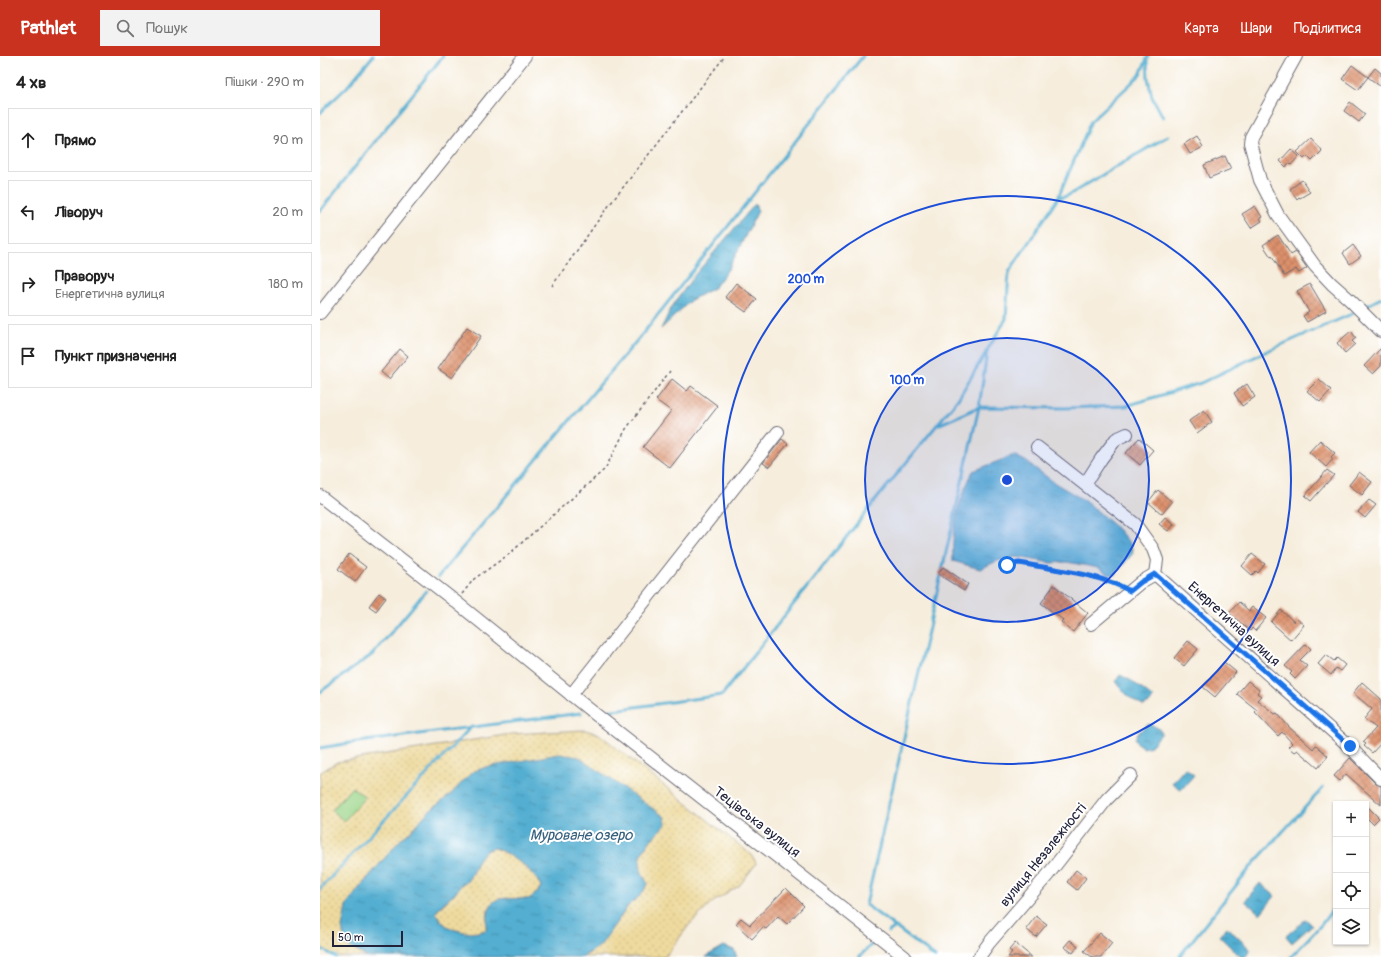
<!DOCTYPE html>
<html lang="uk">
<head>
<meta charset="utf-8">
<style>
  :root { --surface:#fff; --page:#f2f2f2; --text:#222; --muted:#767676; --line:#e0e0e0; --accent:#c8321e }
  body { margin:0; font-family:Pangolin,sans-serif; background:var(--page); color:var(--text) }
  .controls { position:absolute; right:12px; bottom:12px; display:grid; overflow:hidden; border-radius:0px; box-shadow:0 1px 3px #0004 }
  .controls button { width:36px; height:36px; display:grid; place-items:center; padding:0; border:0; border-bottom:1px solid var(--line); background:var(--surface); color:var(--text); font:20px sans-serif }
  .scale { position:absolute; left:12px; bottom:10px; width:71px; box-sizing:border-box; padding-left:4px; border:2px solid #22223b; border-top:0; font-size:11px; line-height:14px; white-space:nowrap; color:#22223b; -webkit-text-stroke:3px #fff; paint-order:stroke }
  .stop { position:absolute; width:12px; height:12px; margin:-9px; border:3px solid #1a73e8; border-radius:50%; background:#fff }
  .stop.end { background:#1a73e8; border-color:#fff; box-shadow:0 1px 4px #0008 }
  .list { margin:0; padding:0; list-style:none }
  h2 { display:flex; justify-content:space-between; align-items:center; height:52px; margin:0; padding:0 16px; font-size:17px }
  h2 small { font-size:13px; font-weight:400; color:var(--muted) }
  .list li { display:grid; grid-template-columns:26px 1fr auto; gap:12px; align-items:center; box-sizing:border-box; height:64px; margin:0 8px 8px; padding:0 8px; border:1px solid var(--line); border-radius:0px }
  .list b { display:block; font-size:15px; white-space:nowrap }
  .list p { margin:0; font-size:13px; white-space:nowrap; color:var(--muted) }
  .list em { font-size:13px; font-style:normal; color:var(--muted) }
  .icon { flex:none; width:22px; height:22px; fill:none; stroke:currentColor; stroke-width:2; stroke-linecap:round; stroke-linejoin:round }
  .map { position:relative; flex:none; width:1061px; height:901px; overflow:hidden }
  header { display:flex; align-items:center; gap:24px; box-sizing:border-box; height:56px; padding:0 20px; background:var(--accent); color:#fff }
  header strong { font-size:19px }
  nav { display:flex; gap:22px; margin-inline-start:auto; font-size:14px }
  .search { width:280px; height:36px; background:var(--page); display:flex; align-items:center; gap:10px; box-sizing:border-box; padding:0 14px; border-radius:0px; color:var(--muted); font-size:15px }
  main { display:flex }
  aside { flex:1; background:var(--surface) }
  .map>svg:first-child { display:block }
  .sand { fill:url(#sand-dots); stroke:#887e6c }
  .garden { fill:#9bd588; stroke:#5e7c62 }
  .water { fill:url(#water-ripples); stroke:#3a6886; fill-rule:evenodd }
  .lines { fill:none; stroke-linecap:round; stroke-linejoin:round }
  .stream { stroke:#53aed1; stroke-width:3 }
  .building { fill:url(#building-cross-hatch) }
  .minor-casing { stroke:#6c6973; stroke-width:14 }
  .path { stroke:#6c6973; stroke-width:1.5; stroke-dasharray:3 3; stroke-linecap:butt }
  .minor { stroke:#fff; stroke-width:12 }
  .route { stroke:#1a73e8; stroke-width:5 }
  .ring { fill:none; stroke:#1d4ed8; stroke-width:2 }
  .labels { text-anchor:middle; dominant-baseline:central; stroke-width:4; stroke-linejoin:round; paint-order:stroke }
  .street-label { font-size:14px; fill:#22223b; stroke:#fff }
  .water-label { font-size:15px; font-style:italic; fill:#38617e; stroke:#fff }
  .centre { fill:#1d4ed8; stroke:#fff; stroke-width:2 }
  .ring-label { font-size:12px; text-anchor:middle; font-weight:bold; fill:#1d4ed8; stroke:#fff; stroke-width:4; stroke-linejoin:round; paint-order:stroke }
</style>
</head>
<body>
<header>
<strong>Pathlet</strong>
<div class="search"><svg class="icon" aria-label="search" viewBox="0 0 24 24"><circle cx="10" cy="10" r="6"/><path d="M15 15l6 6"/></svg>Пошук</div>
<nav><a>Карта</a><a>Шари</a><a>Поділитися</a></nav>
</header>
<main>
<aside>
<h2>4 хв<small>Пішки · 290 m</small></h2>
<ul class="list">
<li><svg class="icon" aria-label="ahead" viewBox="0 0 24 24"><path d="M12 20V5M6 11l6-6 6 6"/></svg><div><b>Прямо</b></div><em>90 m</em></li>
<li><svg class="icon" aria-label="left" viewBox="0 0 24 24"><path d="M17 20v-9H6M10 6l-5 5 5 5"/></svg><div><b>Ліворуч</b></div><em>20 m</em></li>
<li><svg class="icon" aria-label="right" viewBox="0 0 24 24"><path d="M7 20v-9h11M14 6l5 5-5 5"/></svg><div><b>Праворуч</b><p>Енергетична вулиця</p></div><em>180 m</em></li>
<li><svg class="icon" aria-label="arrive" viewBox="0 0 24 24"><path d="M6 21V4h12l-3 4 3 4H6"/></svg><div><b>Пункт призначення</b></div></li>
</ul>
</aside>
<div class="map">
<svg width="1061" height="901" viewBox="0 0 1061 901">
  <defs>
    <pattern id="sand-dots" width="8" height="8" patternUnits="userSpaceOnUse"><rect width="8" height="8" fill="#eeda9e"/><path d="M2 2h.1M6 6h.1" fill="none" stroke="#ccbb89" stroke-width="1.8" stroke-linecap="round"/></pattern>
    <pattern id="water-ripples" width="26" height="14" patternUnits="userSpaceOnUse"><rect width="26" height="14" fill="#53aed1"/><path d="M2 4q2-2 4 0t4 0M15 11q2-2 4 0t4 0" fill="none" stroke="#448dab"/></pattern>
    <pattern id="building-cross-hatch" width="8" height="8" patternUnits="userSpaceOnUse"><rect width="8" height="8" fill="#dd916c"/><path d="M0 0l8 8M0 8l8-8" fill="none" stroke="#b3765a"/></pattern>
  </defs>
  <rect width="100%" height="100%" fill="#fff"/>
  <filter id="ink" filterUnits="userSpaceOnUse"><feTurbulence type="fractalNoise" baseFrequency=".025" numOctaves="2"/><feDisplacementMap in="SourceGraphic" scale="8" xChannelSelector="R" yChannelSelector="G"/><feConvolveMatrix kernelMatrix="1 2 1 2 8 2 1 2 1" color-interpolation-filters="sRGB"/></filter>
  <filter id="wash" filterUnits="userSpaceOnUse"><feTurbulence type="fractalNoise" baseFrequency=".012" numOctaves="4" result="noise"/><feDisplacementMap in="SourceGraphic" scale="16" xChannelSelector="R" yChannelSelector="G"/><feGaussianBlur stdDeviation="0.9" result="paint"/><feColorMatrix in="noise" values="0 0 0 0 0 0 0 0 0 0 0 0 0 0 0 0 0 1.4 0 .05"/><feComposite in="paint" operator="in"/></filter>
  <g filter="url(#wash)">
    <rect width="100%" height="100%" fill="#f6eddc"/>
    <g class="sand">
      <path d="M265,674L279,678L433,800L436,808L419,830L393,846L369,869L345,901H262L270,897L303,858L308,850L321,839L328,828C317,811 317,803 329,787L130,739L107,757L91,775L81,783L40,831L26,850L29,891L47,901H16L0,891V717L17,706L191,678Z"/>
      <path d="M174,792C193,799 211,812 221,830L218,836L209,843H201L168,853L166,874C158,877 152,877 144,876C129,873 124,870 116,857L119,852L125,847L155,813C156,802 164,794 174,792Z"/>
    </g>
    <path class="garden" d="M32,731L45,741L24,765L12,754Z"/>
    <g class="water">
      <path d="M435,148L438,155L409,212L395,231L371,244L341,273L351,252L373,221Z"/>
      <path d="M694,399L707,406L735,427L767,446L799,474L811,489L813,497L795,519L788,518L779,512L747,506L731,507L697,501L677,505L660,513L633,505C631,473 639,443 653,415Z"/>
      <path d="M800,619L812,625L833,642L830,647L823,650C811,644 803,636 796,625Z"/>
      <path d="M829,668L838,672L842,677L831,690L824,692L818,688L815,682L820,675Z"/>
      <path d="M239,698L259,701L345,761L346,768C328,788 309,800 328,828L321,839L308,850L280,890L262,901H47L29,891L24,881L22,872L26,850L40,831L81,783L91,775L107,757L130,739L152,716L166,711ZM174,792C193,799 211,812 221,830L218,836L209,843C177,843 169,835 166,874C158,877 152,877 144,876C129,873 124,870 116,857C121,845 136,841 141,828L146,827C157,813 155,796 174,792Z"/>
      <path d="M865,712L874,719L861,734L852,727Z"/>
      <path d="M940,827L955,840L940,858L925,845Z"/>
      <path d="M986,863L992,869L972,887L966,880Z"/>
      <path d="M907,871L931,894L925,901H921L899,880Z"/>
      <path d="M404,890L414,894L417,901H385Z"/>
    </g>
    <g class="lines">
      <g class="stream">
        <path d="M827,3L828,22L832,41L843,61"/>
        <path d="M0,57L27,31L53,0"/>
        <path d="M738,142L747,140L848,80"/>
        <path d="M0,155L123,0"/>
        <path d="M1048,249L1061,242"/>
        <path d="M620,368L659,351L743,352L806,350L881,327L945,296L1034,257"/>
        <path d="M118,521L325,275L543,0"/>
        <path d="M0,636L53,598L106,535"/>
        <path d="M286,655L402,639L551,450L638,343L686,263L689,216L738,142L771,65L820,19L828,0"/>
        <path d="M0,692L30,687L261,657"/>
        <path d="M0,833L149,673"/>
        <path d="M568,876L576,871"/>
        <path d="M0,892L16,901"/>
        <path d="M539,901L554,886"/>
        <path d="M615,901L546,849L659,351L667,296"/>
        <path d="M859,901L934,807L1003,732"/>
        <path d="M971,901L1001,869L1016,849"/>
      </g>
    </g>
    <g id="blocks">
      <g class="building">
        <path d="M1032,9L1048,21L1038,34L1022,23Z"/>
        <path d="M1055,12L1061,17V31L1048,21Z"/>
        <path d="M1030,46L1045,58L1039,66L1024,55Z"/>
        <path d="M877,80L883,91L870,98L864,88Z"/>
        <path d="M991,83L1002,95L992,105L987,100L984,103L977,96Z"/>
        <path d="M971,93L979,100L971,109L969,107L966,111L960,105Z"/>
        <path d="M905,100L911,113L889,122L884,109Z"/>
        <path d="M982,124L990,136L980,142L979,141L977,143L970,133Z"/>
        <path d="M935,150L942,161L940,162L942,165L931,172L922,158Z"/>
        <path d="M958,179L971,199L976,196L987,212L979,217L976,213L964,220L952,200L951,201L943,189Z"/>
        <path d="M1033,189L1041,200L1030,208L1023,197Z"/>
        <path d="M416,227L437,243L426,256L405,241Z"/>
        <path d="M990,228L1006,255L987,266L983,260L989,256L977,235Z"/>
        <path d="M147,271L161,280L132,322L118,313Z"/>
        <path d="M1031,275L1036,282L1032,285L1035,288L1025,297L1017,287Z"/>
        <path d="M1061,292V310L1053,318L1044,310Z"/>
        <path d="M80,293L88,300L69,323L61,316Z"/>
        <path d="M352,323L367,335L371,330L398,350L350,412L323,391L351,355L336,344Z"/>
        <path d="M999,323L1011,334L1000,346L987,335Z"/>
        <path d="M927,328L935,341L922,350L914,337Z"/>
        <path d="M884,354L892,366L877,377L869,365Z"/>
        <path d="M819,382L833,394L820,409L806,397Z"/>
        <path d="M462,383L468,388L449,411L443,407Z"/>
        <path d="M1000,384L1015,397L1011,401L1013,403L1006,411L989,396Z"/>
        <path d="M1007,414L1014,419L991,445L985,440Z"/>
        <path d="M1039,416L1052,426L1042,439L1029,429Z"/>
        <path d="M838,434L852,446L842,458L828,446Z"/>
        <path d="M1049,444L1056,449L1045,462L1038,456Z"/>
        <path d="M845,461L854,468L848,475L839,468Z"/>
        <path d="M29,498L46,511L35,526L18,513Z"/>
        <path d="M932,498L945,508L938,517L936,515L932,519L922,510Z"/>
        <path d="M623,511L648,528L644,535L618,518Z"/>
        <path d="M734,529L768,557L753,576L741,566L743,564L721,547Z"/>
        <path d="M59,537L66,542L56,555L49,550Z"/>
        <path d="M919,546L929,555L932,551L946,562L935,575L932,572L930,575L909,557Z"/>
        <path d="M961,554L974,566L977,563L984,569L971,584L951,566Z"/>
        <path d="M868,585L878,593L864,610L854,602Z"/>
        <path d="M986,588L991,593L980,604L987,610L975,623L970,618L972,616L965,610Z"/>
        <path d="M1006,599L1014,605L1017,602L1025,609L1020,615L1016,612L1011,619L998,608Z"/>
        <path d="M904,606L916,616L895,641L883,631Z"/>
        <path d="M928,625L939,634L937,637L941,640L937,644L955,658L957,657L969,671L993,693L996,689L1008,700L998,712L977,694L974,696L968,691L972,687L962,676L958,680L935,656L937,654L917,638Z"/>
        <path d="M1042,626L1061,643V687L1052,697L1044,690L1046,688L1043,686L1056,672L1044,663L1052,653L1033,637Z"/>
        <path d="M1030,702L1056,728L1061,730V749L1026,718L1020,725L1014,720Z"/>
        <path d="M1046,749L1059,762L1053,768L1046,761Z"/>
        <path d="M756,814L766,822L757,834L747,826Z"/>
        <path d="M466,832L484,850L467,868L458,860L446,873L443,871L432,883L416,868L421,862L430,869Z"/>
        <path d="M716,860L727,868L716,881L706,873Z"/>
        <path d="M780,877L792,887L781,901H772L764,895Z"/>
        <path d="M750,884L758,890L753,897L744,891Z"/>
        <path d="M695,887L712,901H688L692,896L689,894Z"/>
      </g>
    </g>
  </g>
  <g filter="url(#ink)">
    <use href="#blocks" fill-opacity="0" stroke="#6c6973" stroke-width="1"/>
    <g class="lines">
      <g class="minor-casing">
        <g id="minor">
          <path d="M976,0L931,81L930,87L940,124L958,159L995,210L1012,228L1030,244L1061,275"/>
          <path d="M0,257L205,0"/>
          <path d="M717,391L815,468L833,493L837,504L835,518L1029,690L1061,723"/>
          <path d="M765,428L781,403L796,383L807,378"/>
          <path d="M0,440L136,546L270,654L585,901"/>
          <path d="M771,568L821,526L835,518"/>
          <path d="M251,639L458,376"/>
          <path d="M659,901L669,887L727,820L787,743L811,719"/>
        </g>
      </g>
      <g class="path">
        <path d="M232,230L284,156L405,0"/>
        <path d="M687,509L699,507L778,522L801,529"/>
        <path d="M142,538L154,523L188,499L285,413L306,373L350,315"/>
      </g>
      <use href="#minor" class="minor"/>
    </g>
  </g>
  <g class="lines" filter="url(#ink)">
    <path class="route" d="M687,509L699,507C733,513 781,518 810,535L821,526L835,518L1030,690"/>
  </g>
  <circle cx="687" cy="424" r="142" fill="#1d4ed8" fill-opacity=".12"/>
  <g class="ring">
    <circle cx="687" cy="424" r="142"/>
    <circle cx="687" cy="424" r="284"/>
  </g>
  <g class="labels">
    <g class="street-label">
      <text transform="translate(914 568) rotate(42)">Енергетична вулиця</text>
      <text transform="translate(437 766) rotate(38)">Тецівська вулиця</text>
      <text transform="translate(723 799) rotate(-51)">вулиця Незалежності</text>
    </g>
    <g class="water-label">
      <text x="261" y="779">Муроване озеро</text>
    </g>
  </g>
  <circle cx="687" cy="424" r="6" class="centre"/>
  <g class="ring-label">
    <text x="486" y="227">200 m</text>
    <text x="587" y="328">100 m</text>
  </g>
</svg>
<div class="controls">
<button>+</button>
<button>−</button>
<button><svg class="icon" aria-label="locate" viewBox="0 0 24 24"><circle cx="12" cy="12" r="6"/><path d="M12 2v4M12 18v4M2 12h4M18 12h4"/></svg></button>
<button><svg class="icon" aria-label="layers" viewBox="0 0 24 24"><path d="M12 4l9 5-9 5-9-5zM3 14l9 5 9-5"/></svg></button>
</div>
<div class="scale">50 m</div>
<div class="stop" style="left:687px;top:509px"></div>
<div class="stop end" style="left:1030px;top:690px"></div>
</div>
</main>
</body>
</html>
